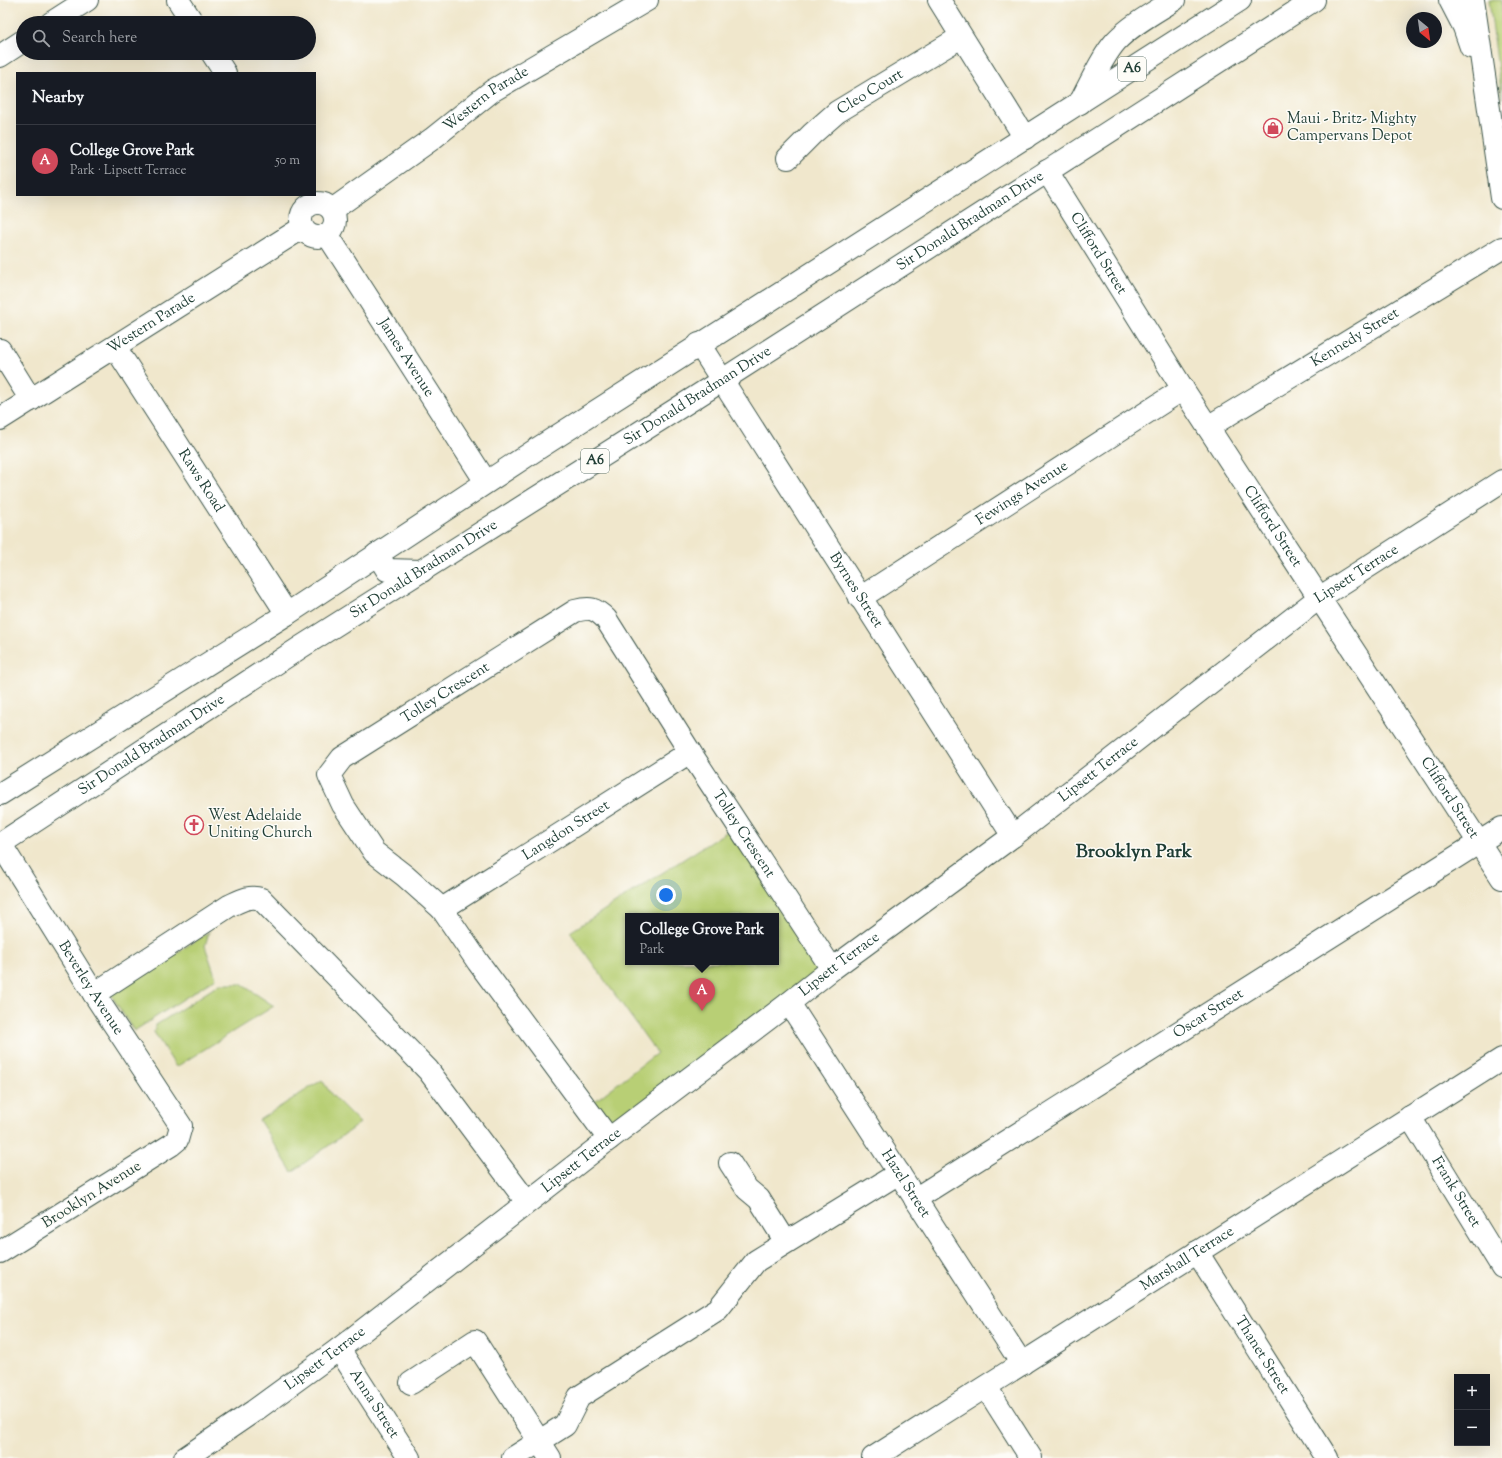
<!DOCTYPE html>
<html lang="en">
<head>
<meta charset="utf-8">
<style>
  :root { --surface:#171b24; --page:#20242c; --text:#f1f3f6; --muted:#9ea1a6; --line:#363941; --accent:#d1495b }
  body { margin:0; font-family:"Sorts Mill Goudy",serif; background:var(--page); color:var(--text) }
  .controls { position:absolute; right:12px; bottom:12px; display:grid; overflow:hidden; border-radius:0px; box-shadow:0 4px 16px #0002 }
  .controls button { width:36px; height:36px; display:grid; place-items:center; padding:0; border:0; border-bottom:1px solid var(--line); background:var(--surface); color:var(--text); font:20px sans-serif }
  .compass { position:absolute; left:1406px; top:12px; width:36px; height:36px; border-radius:50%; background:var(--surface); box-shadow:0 4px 16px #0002; rotate:151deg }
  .you { position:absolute; left:666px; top:895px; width:14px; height:14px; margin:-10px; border:3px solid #fff; border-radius:50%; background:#1a73e8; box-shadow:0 0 0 6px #1a73e833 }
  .badge { display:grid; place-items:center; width:26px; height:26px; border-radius:50%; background:var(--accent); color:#fff; font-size:13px; font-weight:700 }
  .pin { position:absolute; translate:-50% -33px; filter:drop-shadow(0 1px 2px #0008) }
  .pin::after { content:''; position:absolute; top:21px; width:14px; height:12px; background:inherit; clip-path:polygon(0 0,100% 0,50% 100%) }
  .popup { position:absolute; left:625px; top:913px; width:154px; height:52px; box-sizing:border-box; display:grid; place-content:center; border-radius:0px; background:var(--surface); filter:drop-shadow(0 1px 3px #0005); font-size:13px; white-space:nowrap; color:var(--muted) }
  .popup b { font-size:15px; color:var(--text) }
  .popup::after { content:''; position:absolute; left:50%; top:100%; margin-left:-8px; border:8px solid transparent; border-top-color:var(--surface) }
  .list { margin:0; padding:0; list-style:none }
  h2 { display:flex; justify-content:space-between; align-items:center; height:52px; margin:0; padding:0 16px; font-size:17px }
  h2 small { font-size:13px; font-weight:400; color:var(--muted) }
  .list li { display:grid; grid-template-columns:26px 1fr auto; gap:12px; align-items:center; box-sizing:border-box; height:72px; padding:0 16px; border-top:1px solid var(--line) }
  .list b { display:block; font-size:15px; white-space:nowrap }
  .list p { margin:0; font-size:13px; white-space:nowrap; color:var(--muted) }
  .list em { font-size:13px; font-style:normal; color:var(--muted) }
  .icon { flex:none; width:22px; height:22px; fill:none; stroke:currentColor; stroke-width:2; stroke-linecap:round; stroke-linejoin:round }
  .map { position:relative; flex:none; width:1502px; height:1458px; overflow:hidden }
  .search { position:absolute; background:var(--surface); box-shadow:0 4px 16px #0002; left:16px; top:16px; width:300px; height:44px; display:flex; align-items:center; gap:10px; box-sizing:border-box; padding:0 14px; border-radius:22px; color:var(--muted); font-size:15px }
  .panel { position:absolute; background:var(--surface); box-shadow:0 4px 16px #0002; left:16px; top:72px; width:300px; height:124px; border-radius:0px }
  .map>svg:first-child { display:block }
  .green { fill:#b8cf74; stroke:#6c8654; fill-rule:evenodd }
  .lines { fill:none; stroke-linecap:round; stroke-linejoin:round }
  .minor-casing { stroke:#3e564b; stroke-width:24 }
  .major-casing { stroke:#3e564b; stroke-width:24 }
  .minor { stroke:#fff; stroke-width:22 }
  .major { stroke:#fff; stroke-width:22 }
  .labels { text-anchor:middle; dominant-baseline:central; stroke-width:3; stroke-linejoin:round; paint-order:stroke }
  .shield { fill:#fdfcf7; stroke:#62766e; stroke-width:1 }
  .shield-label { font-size:14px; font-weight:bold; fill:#1f3d34 }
  .street-label { font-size:15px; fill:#1f3d34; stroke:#fdfcf7 }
  .poi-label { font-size:15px; fill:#1f3d34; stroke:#fdfcf7; text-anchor:start }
  .district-label { font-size:19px; font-weight:bold; fill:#1f3d34; stroke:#fdfcf7 }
</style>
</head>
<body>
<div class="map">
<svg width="1502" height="1458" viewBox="0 0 1502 1458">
  <rect width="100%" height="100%" fill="#fdfcf7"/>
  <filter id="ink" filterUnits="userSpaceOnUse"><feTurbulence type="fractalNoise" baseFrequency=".025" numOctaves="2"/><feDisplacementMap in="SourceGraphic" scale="8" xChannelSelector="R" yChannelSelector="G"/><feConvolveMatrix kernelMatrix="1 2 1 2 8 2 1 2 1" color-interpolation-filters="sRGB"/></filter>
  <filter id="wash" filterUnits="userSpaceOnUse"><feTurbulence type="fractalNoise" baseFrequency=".012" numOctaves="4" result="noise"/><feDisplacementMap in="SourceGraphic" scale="16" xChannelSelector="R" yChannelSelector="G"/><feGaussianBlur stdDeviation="0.9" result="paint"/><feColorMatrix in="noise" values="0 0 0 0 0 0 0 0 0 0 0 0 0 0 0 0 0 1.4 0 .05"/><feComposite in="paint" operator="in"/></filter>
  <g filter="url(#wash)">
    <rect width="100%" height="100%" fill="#f0e7cc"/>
    <g class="green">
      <path d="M1489,0H1502V99Z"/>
      <path d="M737,825L832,969L609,1139L586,1108L657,1053L570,932ZM628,916H776V962H628Z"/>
      <path d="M209,932L205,946L216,978L134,1031L111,995Z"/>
      <path d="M220,984H241L274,1006L176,1067L154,1032L156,1025Z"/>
      <path d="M322,1080L331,1094L360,1123L292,1172L259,1120Z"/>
    </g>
  </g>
  <g filter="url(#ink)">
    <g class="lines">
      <g class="minor-casing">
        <g id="minor">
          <path d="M178,0L193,23"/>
          <path d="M939,0L1025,138"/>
          <path d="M51,23L87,0"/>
          <path d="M212,53L225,73"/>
          <path d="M0,56L23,41"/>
          <path d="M1080,103C1090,84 1102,57 1116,41C1131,25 1155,12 1174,0"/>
          <path id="s1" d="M788,158L812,134L837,112L961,37"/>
          <path id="s2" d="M1047,171L1183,389L1502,878"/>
          <circle cx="318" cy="220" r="17"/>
          <path id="s3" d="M332,210L432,139L492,91L647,0"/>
          <path id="s4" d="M327,234L486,482"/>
          <path id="s5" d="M699,344L1013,836"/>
          <path id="s6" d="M115,347L287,614"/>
          <path d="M0,350L31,400"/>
          <path id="s7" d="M0,419L302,228"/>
          <path id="s8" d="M1208,427L1502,248"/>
          <path id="s9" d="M860,598L1183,389"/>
          <path id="s10" d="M0,843L94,994L181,1126L177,1140L171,1145L0,1252"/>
          <path id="s11" d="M442,909L690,752"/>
          <path d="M94,994L229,906C240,901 249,895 261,899L428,1070L527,1202"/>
          <path id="s12" d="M789,1003L1022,1364"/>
          <path id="s13" d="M1410,1117L1502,1267"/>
          <path id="s14" d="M609,1139L478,962L442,909L405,876L374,852L343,805L329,775L342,758L575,611C590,607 595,608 606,619L690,752L832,969"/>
          <path d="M730,1163L747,1189L759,1199L786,1242"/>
          <path id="s15" d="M915,1199L1502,828"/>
          <path id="s16" d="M1197,1252L1327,1458"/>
          <path id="s17" d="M339,1349L409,1458"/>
          <path d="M411,1383L475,1341L550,1458"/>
          <path d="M986,1387L1031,1458"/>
          <path id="s18" d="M185,1458L254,1411L339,1349L609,1139L789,1003L832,969L1013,836L1319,598L1502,481"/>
          <path d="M513,1458L565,1425L579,1397L718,1309L756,1261L899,1173"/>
          <path id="s19" d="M873,1458L1502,1059"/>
        </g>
      </g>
      <g class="major-casing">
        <g id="major">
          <path d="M1450,0L1464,27L1471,47"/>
          <path d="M1473,0L1502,198"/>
          <path d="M377,554L387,570L422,571"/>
          <path d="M0,794L287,614L537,449L1240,0"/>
          <path id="s20" d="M0,844L301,647L721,381L1314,0"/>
        </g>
      </g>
      <use href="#minor" class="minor"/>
      <use href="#major" class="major"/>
    </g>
  </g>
  <defs>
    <g id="shop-ring" transform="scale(1)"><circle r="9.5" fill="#fdfcf7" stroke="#d1495b" stroke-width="1.5"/><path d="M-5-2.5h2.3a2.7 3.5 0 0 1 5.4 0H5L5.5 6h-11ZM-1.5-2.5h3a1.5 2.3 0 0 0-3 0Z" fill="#d1495b"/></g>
    <g id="church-ring" transform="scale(1)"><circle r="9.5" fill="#fdfcf7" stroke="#d1495b" stroke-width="1.5"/><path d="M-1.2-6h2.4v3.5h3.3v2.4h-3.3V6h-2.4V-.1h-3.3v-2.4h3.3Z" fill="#d1495b"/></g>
  </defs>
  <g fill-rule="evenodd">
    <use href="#shop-ring" x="1273" y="128"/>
    <use href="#church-ring" x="194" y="825"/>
  </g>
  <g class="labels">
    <g class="shield">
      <rect x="1118" y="57" width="28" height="24" rx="3"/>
      <rect x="581" y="449" width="28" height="24" rx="3"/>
    </g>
    <g class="shield-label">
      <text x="1132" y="69">A6</text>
      <text x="595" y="461">A6</text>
    </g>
    <g class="street-label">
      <text stroke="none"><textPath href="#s1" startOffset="106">Cleo Court</textPath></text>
      <text stroke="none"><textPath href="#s3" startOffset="190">Western Parade</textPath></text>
      <text stroke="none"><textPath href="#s20" startOffset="1153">Sir Donald Bradman Drive</textPath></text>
      <text stroke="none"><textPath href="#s2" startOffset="97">Clifford Street</textPath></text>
      <text stroke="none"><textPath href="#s7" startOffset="179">Western Parade</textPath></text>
      <text stroke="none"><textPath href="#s8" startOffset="172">Kennedy Street</textPath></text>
      <text stroke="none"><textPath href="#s4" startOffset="147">James Avenue</textPath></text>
      <text stroke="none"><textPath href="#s20" startOffset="829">Sir Donald Bradman Drive</textPath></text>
      <text stroke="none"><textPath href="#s6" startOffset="159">Raws Road</textPath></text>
      <text stroke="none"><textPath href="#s9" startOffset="193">Fewings Avenue</textPath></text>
      <text stroke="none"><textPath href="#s2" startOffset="421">Clifford Street</textPath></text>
      <text stroke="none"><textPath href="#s20" startOffset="505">Sir Donald Bradman Drive</textPath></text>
      <text stroke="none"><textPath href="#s18" startOffset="1468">Lipsett Terrace</textPath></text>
      <text stroke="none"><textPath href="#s5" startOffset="292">Byrnes Street</textPath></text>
      <text stroke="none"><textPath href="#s14" startOffset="606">Tolley Crescent</textPath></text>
      <text stroke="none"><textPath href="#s20" startOffset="181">Sir Donald Bradman Drive</textPath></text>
      <text stroke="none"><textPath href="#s18" startOffset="1144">Lipsett Terrace</textPath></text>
      <text stroke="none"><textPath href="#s2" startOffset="745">Clifford Street</textPath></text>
      <text stroke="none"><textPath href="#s11" startOffset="147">Langdon Street</textPath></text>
      <text stroke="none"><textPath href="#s14" startOffset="1049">Tolley Crescent</textPath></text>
      <text stroke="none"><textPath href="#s18" startOffset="820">Lipsett Terrace</textPath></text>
      <text stroke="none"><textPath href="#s10" startOffset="171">Beverley Avenue</textPath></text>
      <text stroke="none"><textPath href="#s15" startOffset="347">Oscar Street</textPath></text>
      <text stroke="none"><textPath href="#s18" startOffset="496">Lipsett Terrace</textPath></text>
      <text stroke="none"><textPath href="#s12" startOffset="215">Hazel Street</textPath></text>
      <text stroke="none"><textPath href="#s13" startOffset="88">Frank Street</textPath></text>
      <text transform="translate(92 1195) rotate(-32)">Brooklyn Avenue</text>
      <text stroke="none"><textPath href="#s19" startOffset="372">Marshall Terrace</textPath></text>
      <text stroke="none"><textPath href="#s16" startOffset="122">Thanet Street</textPath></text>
      <text stroke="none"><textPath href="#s18" startOffset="172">Lipsett Terrace</textPath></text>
      <text stroke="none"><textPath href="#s17" startOffset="65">Anna Street</textPath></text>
    </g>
    <g class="poi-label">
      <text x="1287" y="119">Maui - Britz- Mighty<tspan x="1287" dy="17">Campervans Depot</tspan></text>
      <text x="208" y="816">West Adelaide<tspan x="208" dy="17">Uniting Church</tspan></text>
    </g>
    <g class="district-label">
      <text x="1134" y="852">Brooklyn Park</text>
    </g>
  </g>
</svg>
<div class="controls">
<button>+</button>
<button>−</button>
</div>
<svg class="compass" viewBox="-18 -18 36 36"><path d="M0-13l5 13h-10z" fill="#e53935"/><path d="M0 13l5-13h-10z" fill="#9ea1a6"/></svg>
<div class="you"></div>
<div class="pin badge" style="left:702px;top:1011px">A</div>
<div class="popup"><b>College Grove Park</b>Park</div>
<div class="search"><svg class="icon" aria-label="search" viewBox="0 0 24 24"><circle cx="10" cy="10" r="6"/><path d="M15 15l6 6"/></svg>Search here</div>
<section class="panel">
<h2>Nearby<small></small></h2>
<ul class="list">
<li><span class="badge">A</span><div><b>College Grove Park</b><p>Park · Lipsett Terrace</p></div><em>50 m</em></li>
</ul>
</section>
</div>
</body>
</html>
